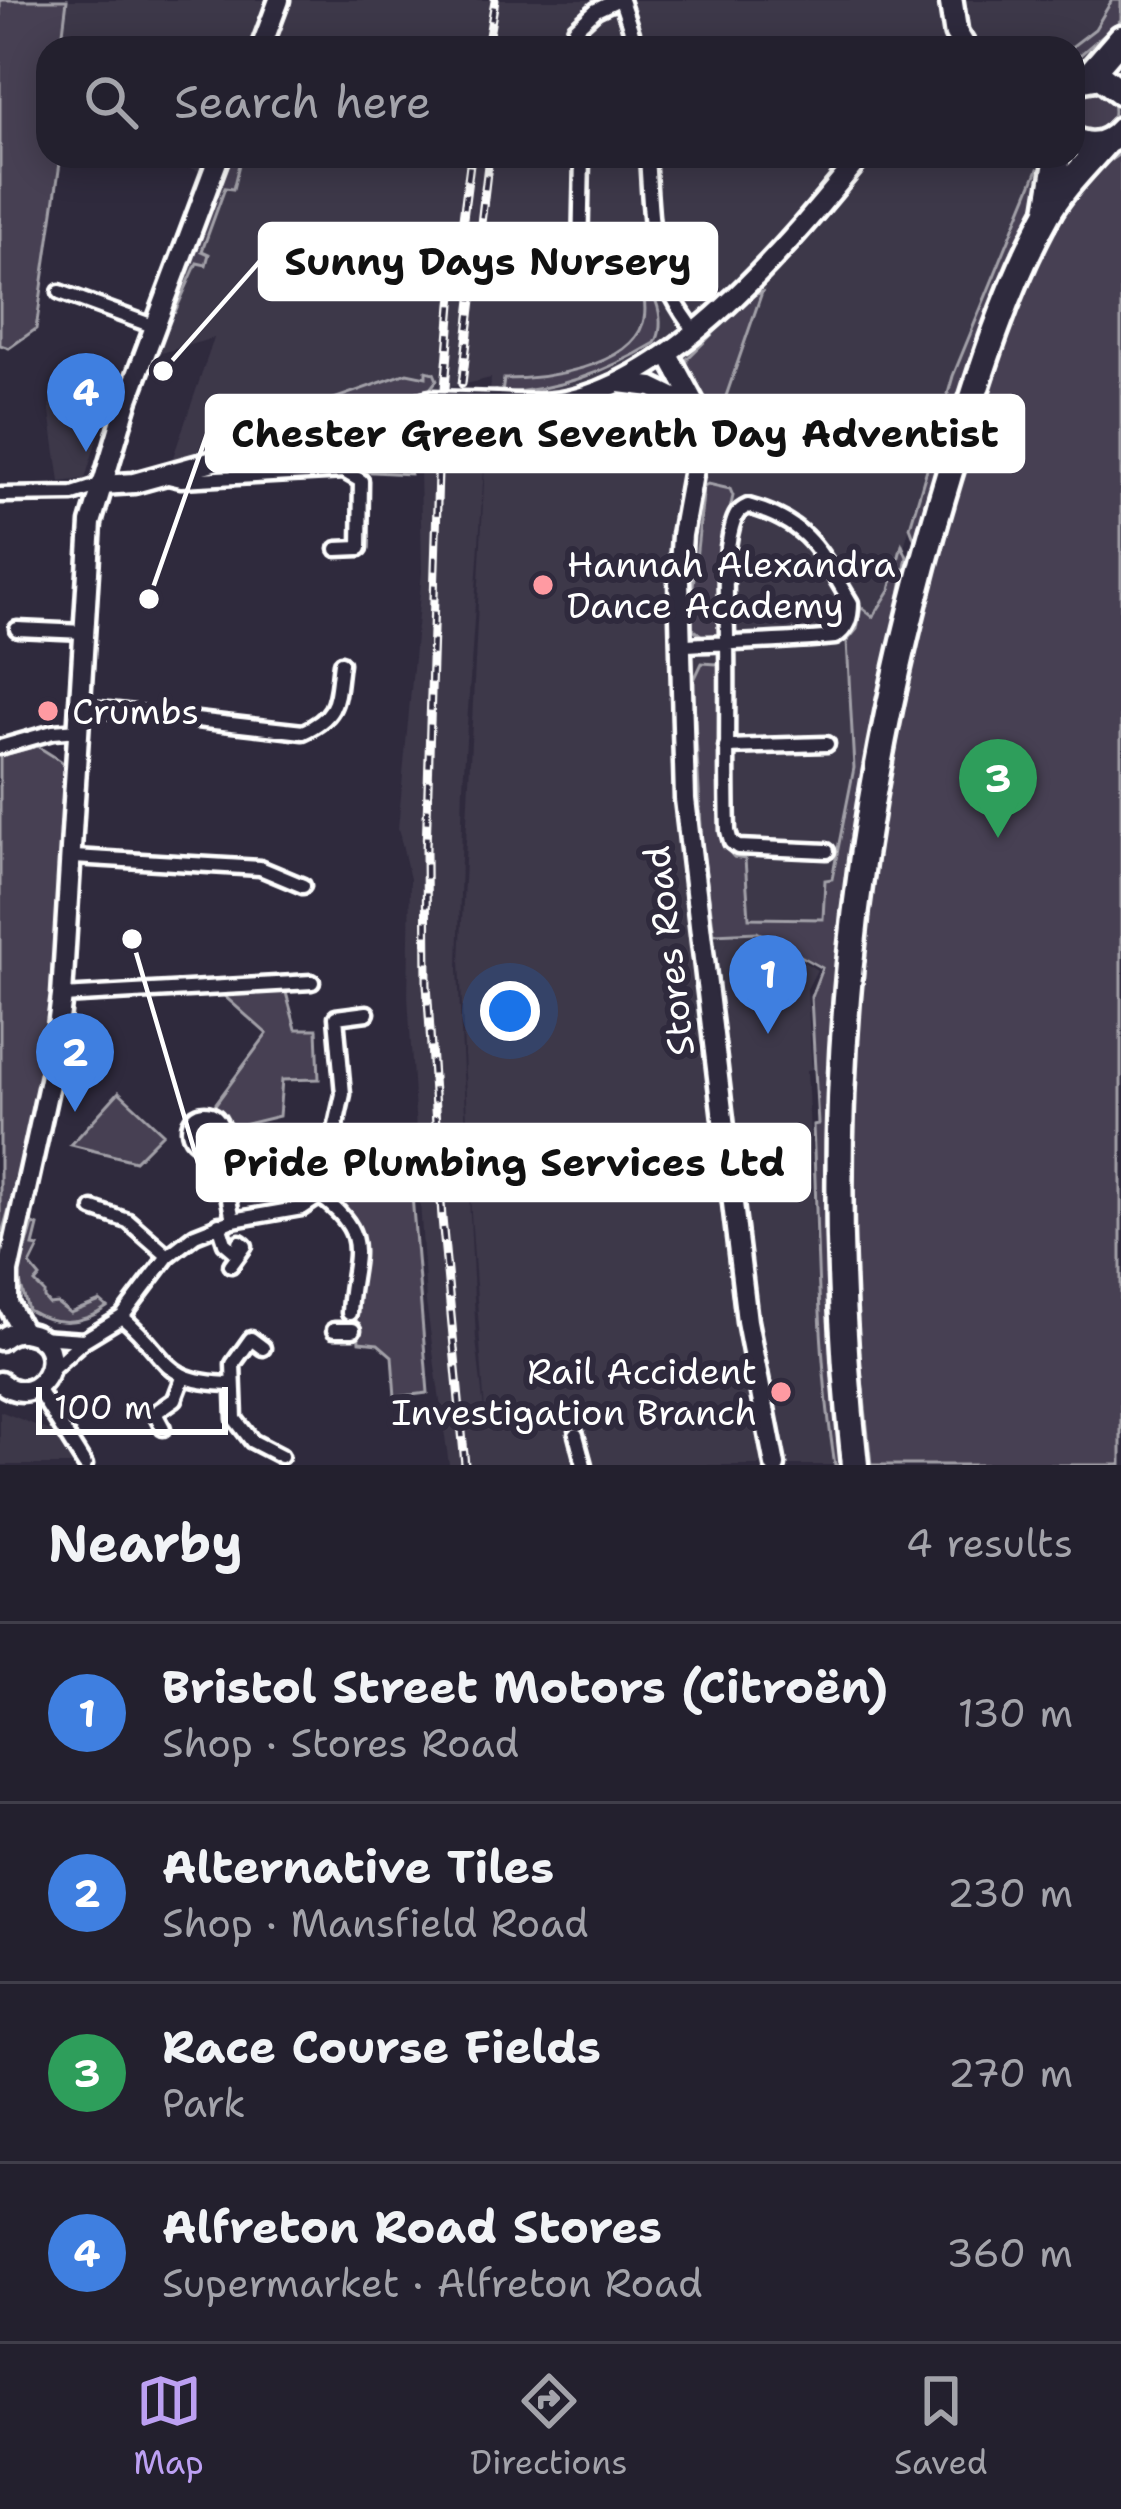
<!DOCTYPE html>
<html lang="en">
<head>
<meta charset="utf-8">
<style>
  :root { --surface:#23202e; --page:#2b2836; --text:#f1f3f6; --muted:#a3a3aa; --line:#403e4a; --accent:#bca0f2 }
  body { margin:0; font-family:"Shantell Sans",sans-serif; background:var(--page); color:var(--text) }
  .scale { position:absolute; left:36px; bottom:30px; width:192px; box-sizing:border-box; padding-left:12px; border:6px solid #fff; border-top:0; font-size:33px; line-height:42px; white-space:nowrap; color:#fff; -webkit-text-stroke:9px #2f2a3d; paint-order:stroke }
  .you { position:absolute; left:510px; top:1011px; width:42px; height:42px; margin:-30px; border:9px solid #fff; border-radius:50%; background:#1a73e8; box-shadow:0 0 0 18px #1a73e833 }
  .badge { display:grid; place-items:center; width:78px; height:78px; border-radius:50%; background:var(--accent); color:#fff; font-size:39px; font-weight:700 }
  .pin { position:absolute; translate:-50% -99px; filter:drop-shadow(0 3px 6px #0008) }
  .pin::after { content:''; position:absolute; top:63px; width:42px; height:36px; background:inherit; clip-path:polygon(0 0,100% 0,50% 100%) }
  .list { margin:0; padding:0; list-style:none }
  h2 { display:flex; justify-content:space-between; align-items:center; height:156px; margin:0; padding:0 48px; font-size:51px }
  h2 small { font-size:39px; font-weight:400; color:var(--muted) }
  .list li { display:grid; grid-template-columns:78px 1fr auto; gap:36px; align-items:center; box-sizing:border-box; height:180px; padding:0 48px; border-top:3px solid var(--line) }
  .list b { display:block; font-size:45px; white-space:nowrap }
  .list p { margin:0; font-size:39px; white-space:nowrap; color:var(--muted) }
  .list em { font-size:39px; font-style:normal; color:var(--muted) }
  .icon { flex:none; width:66px; height:66px; fill:none; stroke:currentColor; stroke-width:2; stroke-linecap:round; stroke-linejoin:round }
  .map { position:relative; flex:none; width:1121px; height:1465px; overflow:hidden }
  .search { position:absolute; background:var(--surface); box-shadow:0 6px 30px #0003; left:36px; right:36px; top:36px; height:132px; display:flex; align-items:center; gap:30px; box-sizing:border-box; padding:0 42px; border-radius:36px; color:var(--muted); font-size:45px }
  .sheet { height:876px; background:var(--surface) }
  nav { display:flex; justify-content:space-around; align-items:center; box-sizing:border-box; height:168px; border-top:3px solid var(--line); background:var(--surface); font-size:33px; color:var(--muted) }
  nav a { display:grid; justify-items:center; gap:6px }
  nav .on { color:var(--accent) }
  .map>svg:first-child { display:block }
  .built { fill:#3c3749; fill-rule:evenodd }
  .green { fill:#464152; stroke:#a2a0a8; stroke-width:3 }
  .lines { fill:none; stroke-linecap:round; stroke-linejoin:round }
  .street-casing { stroke:#fff; stroke-width:21 }
  .secondary-casing { stroke:#fff; stroke-width:27 }
  .primary-casing { stroke:#fff; stroke-width:30 }
  .highway-casing { stroke:#fff; stroke-width:33 }
  .street { stroke:#2f2a3d; stroke-width:12 }
  .secondary { stroke:#2f2a3d; stroke-width:18 }
  .primary { stroke:#2f2a3d; stroke-width:21 }
  .highway { stroke:#2f2a3d; stroke-width:24 }
  .rail-casing { stroke:#fff; stroke-width:9 }
  .rail { stroke:#2f2a3d; stroke-width:4.5; stroke-dasharray:14; stroke-linecap:butt }
  .secondary-bridge-casing { stroke:#fff; stroke-width:27; stroke-linecap:butt }
  .secondary-bridge { stroke:#2f2a3d; stroke-width:18 }
  .poi-dot { fill:#ff9aa2; stroke:#2f2a3d; stroke-width:4.5 }
  .labels { text-anchor:middle; dominant-baseline:central; stroke-width:12; stroke-linejoin:round; paint-order:stroke }
  .poi-label { font-size:36px; fill:#fff; stroke:#2f2a3d; text-anchor:start }
  .street-label { font-size:36px; fill:#fff; stroke:#2f2a3d }
  .leader { fill:none; stroke:#fff; stroke-width:4.5 }
  .callout-dot { fill:#fff; stroke:#2f2a3d; stroke-width:4.5 }
  .callout { fill:#fff; stroke:#fff; stroke-width:4.5 }
  .callout-label { font-size:39px; text-anchor:middle; font-weight:bold; fill:#111 }
</style>
</head>
<body>
<div class="map">
<svg width="1121" height="1465" viewBox="0 0 1121 1465">
  <rect width="100%" height="100%" fill="#2f2a3d"/>
  <filter id="ink" filterUnits="userSpaceOnUse"><feTurbulence type="fractalNoise" baseFrequency=".00833" numOctaves="2"/><feDisplacementMap in="SourceGraphic" scale="24" xChannelSelector="R" yChannelSelector="G"/><feConvolveMatrix kernelMatrix="1 2 1 2 8 2 1 2 1" color-interpolation-filters="sRGB"/></filter>
  <g filter="url(#ink)">
    <g class="built">
      <path d="M67,0H1112L1095,29L1073,83V48H61Z"/>
      <path d="M144,156H1043L953,376L864,687L836,934L741,922L695,927L742,1359L762,1465H449L426,1302L408,996L410,879L398,828L422,572L419,422L430,417L488,421L491,378L323,418L172,460L214,338L158,354L229,179ZM487,423L460,960L471,1214L486,1428L476,1339L458,969L463,786Z"/>
      <path d="M49,404H83L105,413L85,479L60,482Z"/>
      <path d="M757,932L817,970L807,989L812,1069L807,1070L819,1327L825,1403L835,1465H783L757,1330L743,1194L756,1192L755,1183H743L714,934Z"/>
      <path d="M0,1411L60,1435L80,1465H0Z"/>
    </g>
    <g class="green">
      <path d="M0,0H67L61,48H48V156H61L36,329L9,348L0,345Z"/>
      <path d="M1112,0H1121V20L1073,61L1070,48L1095,29Z"/>
      <circle cx="1092" cy="111" r="22"/>
      <path d="M1121,153V1465H871L856,1321L850,1203L857,1002L887,765L954,490L1022,296L1057,216L1093,172Z"/>
      <path d="M228,156H241L233,189L225,188L202,251L209,254L206,265L197,263L175,312L172,309Z"/>
      <path d="M1038,169L1047,173L1042,195L957,415L942,427L929,426L933,415H942L953,376Z"/>
      <path d="M639,275C656,290 667,323 655,343C606,372 559,390 502,393L504,379C543,379 629,368 643,323C648,307 642,290 639,275Z"/>
      <path d="M762,292L715,428C709,402 684,385 687,359L751,296Z"/>
      <path d="M426,371L434,373L437,380L430,389L224,442L229,436L407,373L426,377Z"/>
      <path d="M410,417V474L354,471L346,465L196,472Z"/>
      <path d="M950,440L918,548L910,527L934,445Z"/>
      <path d="M708,484L730,489L733,496L720,554L719,637L707,640L692,628V595L704,486Z"/>
      <path d="M902,545L907,557L865,781L843,940L848,1465H835C817,1353 818,1239 813,1125L818,1124L811,997L822,968L757,932L714,934L702,845L693,682L702,663L717,664L722,672L719,759L723,845L734,857L745,859L749,918L823,919L825,880L832,879L854,768L847,641L857,629L861,607L873,617L890,590Z"/>
      <path d="M37,746L61,761L65,769C61,854 61,940 49,1025C39,1098 21,1170 0,1240V756Z"/>
      <path d="M285,989L296,1029H317L319,1079L282,1080L279,1116L234,1127L214,1106L267,1034L220,992Z"/>
      <path d="M119,1092L163,1133L135,1161L71,1145Z"/>
      <path d="M411,1183L428,1393L395,1397L392,1356L378,1344L359,1342C358,1326 353,1308 355,1292C362,1237 374,1250 339,1201L342,1188L388,1190Z"/>
      <path d="M33,1224L38,1226L33,1246L39,1247L30,1265L40,1277L35,1283L44,1292V1298L49,1304L57,1303L70,1313L100,1301L107,1307C82,1325 55,1326 28,1310L18,1276Z"/>
    </g>
    <g class="lines">
      <g class="street-casing">
        <g id="street">
          <path d="M621,0L637,48"/>
          <path d="M573,48L575,29L596,10L617,0"/>
          <path d="M582,156L580,257L656,259"/>
          <path d="M647,156C652,228 649,273 696,332"/>
          <path d="M60,292L153,326"/>
          <path d="M168,477L181,480L344,471L361,481L360,548L337,549"/>
          <path d="M0,495L73,494L101,485"/>
          <path d="M17,629L84,632"/>
          <path d="M679,645C731,643 782,642 835,637C848,629 851,618 851,603C820,552 809,522 748,506C737,511 735,516 732,527C722,564 727,604 727,641C728,705 726,768 728,831L731,842L738,847L827,851"/>
          <path d="M81,707L303,732C340,715 336,700 341,663"/>
          <path d="M0,747L53,732L79,730"/>
          <path d="M726,747L827,744"/>
          <path d="M74,857L260,868L303,886"/>
          <path d="M62,996L312,982"/>
          <circle cx="205" cy="1129" r="16"/>
          <path d="M212,1143L223,1169L233,1220"/>
          <path d="M321,1197C375,1237 351,1259 349,1313"/>
          <path d="M93,1209L128,1221L168,1256"/>
          <path d="M219,1224L225,1243L238,1254"/>
          <path d="M231,1265L245,1246L240,1242"/>
          <path d="M122,1317C172,1358 159,1383 233,1384"/>
          <path d="M334,1330H353"/>
          <path d="M39,1337L83,1340"/>
          <path d="M263,1348L251,1339L233,1364L235,1419L252,1441L281,1456"/>
          <path d="M50,1370L84,1340L122,1317L168,1256L195,1235L233,1220L302,1208L326,1192L333,1173V1139L343,1094L336,1017L367,1013"/>
          <path d="M36,1387L85,1465"/>
          <path d="M163,1428L155,1413L175,1399L183,1378"/>
          <path d="M576,1435L584,1465"/>
        </g>
      </g>
      <g class="secondary-casing">
        <g id="secondary">
          <path d="M261,48L279,0"/>
          <path d="M668,354L703,419L682,535L679,580L685,799L747,1321L775,1465"/>
          <path d="M620,383L652,387L683,402"/>
          <path d="M497,403C524,405 552,406 579,398C688,366 791,242 861,156"/>
          <path d="M101,485L134,483L430,401"/>
          <path d="M23,1332L8,1304V1272L53,1066L62,996L91,523L128,399L219,156"/>
          <path d="M0,1340C9,1333 16,1330 28,1333C74,1343 42,1416 0,1382"/>
        </g>
      </g>
      <g class="primary-casing">
        <path id="primary" d="M951,0L956,33L965,48"/>
      </g>
      <g class="highway-casing">
        <g id="highway">
          <path d="M1088,76L1121,38"/>
          <path d="M1073,81L1100,76L1121,92"/>
          <path d="M1073,140C1091,149 1108,145 1121,130"/>
          <path d="M1049,211L1058,156"/>
          <path d="M855,1465C817,1120 848,809 948,478C975,390 1002,296 1047,215C1061,189 1085,166 1104,144"/>
        </g>
      </g>
      <use href="#street" class="street"/>
      <use href="#secondary" class="secondary"/>
      <use href="#primary" class="primary"/>
      <use href="#highway" class="highway"/>
      <g class="rail-casing">
        <g id="rail">
          <path d="M487,48L495,0"/>
          <path d="M462,384L489,156"/>
          <path d="M465,1465L442,1218L427,984L426,850L438,473L452,304L471,156"/>
        </g>
      </g>
      <use href="#rail" class="rail"/>
      <g class="secondary-bridge-casing">
        <path id="secondary-bridge" d="M430,401L497,403"/>
      </g>
      <use href="#secondary-bridge" class="secondary-bridge"/>
    </g>
  </g>
  <g class="poi-dot">
    <circle cx="543" cy="585" r="12"/>
    <circle cx="48" cy="711" r="12"/>
    <circle cx="781" cy="1392" r="12"/>
  </g>
  <g class="labels">
    <g class="poi-label">
      <text x="567" y="564">Hannah Alexandra<tspan x="567" dy="41">Dance Academy</tspan></text>
      <text x="72" y="711">Crumbs</text>
      <text x="757" y="1371" text-anchor="end">Rail Accident<tspan x="757" dy="41">Investigation Branch</tspan></text>
    </g>
    <g class="street-label">
      <text transform="translate(669 951) rotate(-97)">Stores Road</text>
    </g>
  </g>
  <path class="leader" d="M163 371L260 261M149 599L207 434M132 939L198 1163"/>
  <g class="callout-dot">
    <circle cx="163" cy="371" r="12"/>
    <circle cx="149" cy="599" r="12"/>
    <circle cx="132" cy="939" r="12"/>
  </g>
  <g class="callout">
    <rect x="260" y="224" width="456" height="75" rx="12"/>
    <rect x="207" y="396" width="816" height="75" rx="12"/>
    <rect x="198" y="1125" width="611" height="75" rx="12"/>
  </g>
  <g class="callout-label">
    <text x="488" y="275">Sunny Days Nursery</text>
    <text x="615" y="447">Chester Green Seventh Day Adventist</text>
    <text x="504" y="1176">Pride Plumbing Services Ltd</text>
  </g>
</svg>
<div class="scale">100 m</div>
<div class="you"></div>
<div class="pin badge" style="left:768px;top:1034px;background:#3f7fe0">1</div>
<div class="pin badge" style="left:75px;top:1112px;background:#3f7fe0">2</div>
<div class="pin badge" style="left:998px;top:838px;background:#2e9e5b">3</div>
<div class="pin badge" style="left:86px;top:452px;background:#3f7fe0">4</div>
<div class="search"><svg class="icon" aria-label="search" viewBox="0 0 24 24"><circle cx="10" cy="10" r="6"/><path d="M15 15l6 6"/></svg>Search here</div>
</div>
<section class="sheet">
<h2>Nearby<small>4 results</small></h2>
<ul class="list">
<li><span class="badge" style="background:#3f7fe0">1</span><div><b>Bristol Street Motors (Citroën)</b><p>Shop · Stores Road</p></div><em>130 m</em></li>
<li><span class="badge" style="background:#3f7fe0">2</span><div><b>Alternative Tiles</b><p>Shop · Mansfield Road</p></div><em>230 m</em></li>
<li><span class="badge" style="background:#2e9e5b">3</span><div><b>Race Course Fields</b><p>Park</p></div><em>270 m</em></li>
<li><span class="badge" style="background:#3f7fe0">4</span><div><b>Alfreton Road Stores</b><p>Supermarket · Alfreton Road</p></div><em>360 m</em></li>
</ul>
</section>
<nav>
<a class="on"><svg class="icon" aria-label="map" viewBox="0 0 24 24"><path d="M3 6l6-2 6 2 6-2v14l-6 2-6-2-6 2zM9 4v14M15 6v14"/></svg>Map</a>
<a><svg class="icon" aria-label="directions" viewBox="0 0 24 24"><path d="M12 3l9 9-9 9-9-9zM9 14v-3h6M13 9l2 2-2 2"/></svg>Directions</a>
<a><svg class="icon" aria-label="saved" viewBox="0 0 24 24"><path d="M7 4h10v16l-5-4-5 4z"/></svg>Saved</a>
</nav>
</body>
</html>
